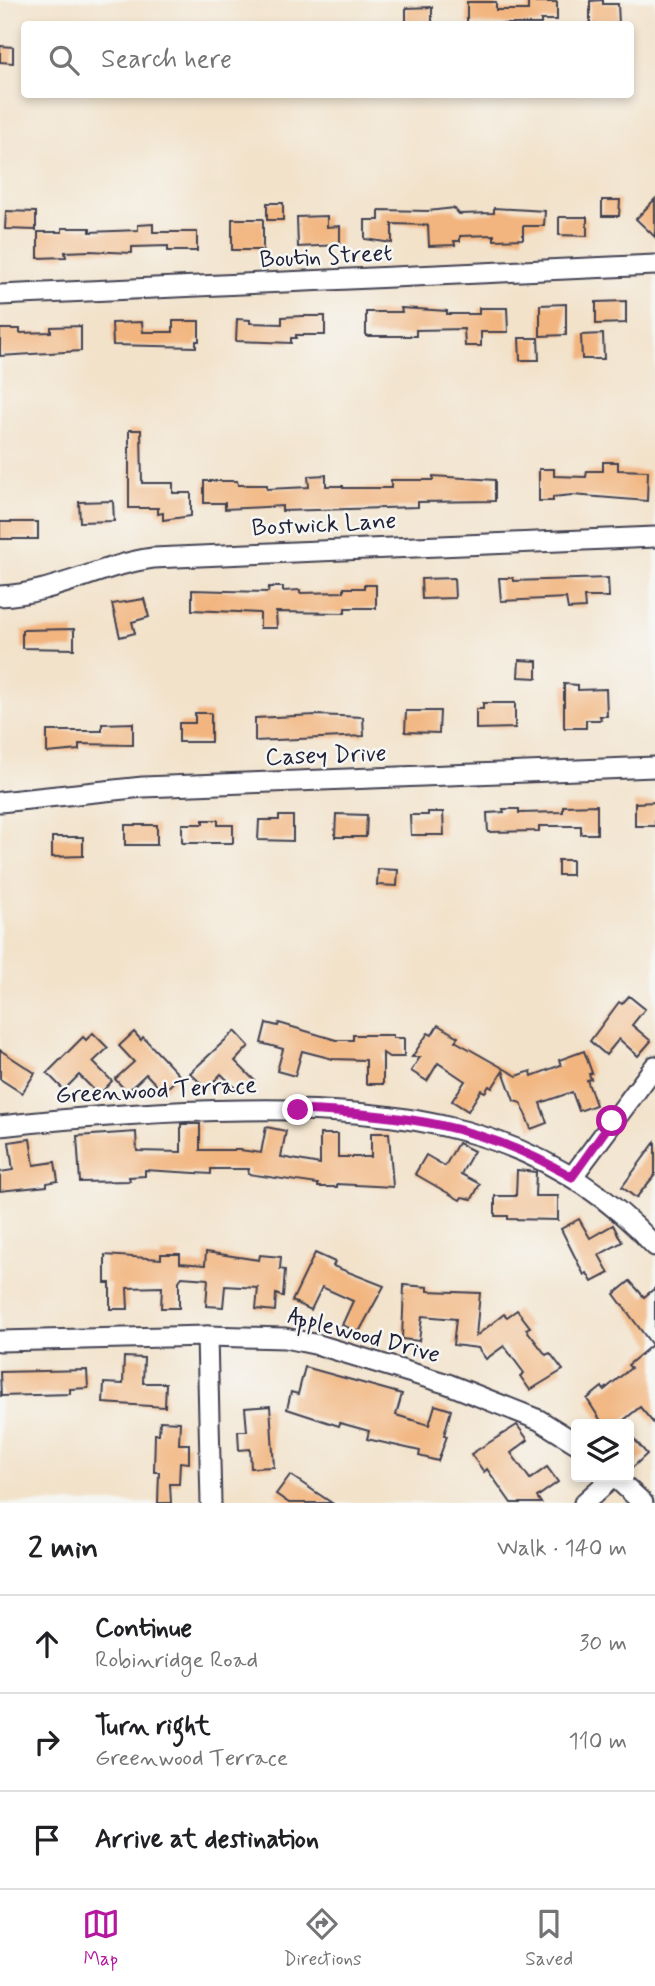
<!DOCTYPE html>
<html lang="en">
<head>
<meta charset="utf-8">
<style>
  :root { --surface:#fff; --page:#f6f6f6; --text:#202124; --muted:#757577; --line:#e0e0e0; --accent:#b5179e }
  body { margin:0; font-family:Mynerve,sans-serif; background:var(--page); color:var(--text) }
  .controls { position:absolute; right:21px; bottom:21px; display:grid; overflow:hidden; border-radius:7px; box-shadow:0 4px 10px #0003 }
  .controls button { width:63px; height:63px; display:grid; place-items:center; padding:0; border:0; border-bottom:2px solid var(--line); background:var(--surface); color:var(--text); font:35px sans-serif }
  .stop { position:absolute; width:21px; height:21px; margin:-16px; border:5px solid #b5179e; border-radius:50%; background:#fff }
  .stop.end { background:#b5179e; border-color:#fff; box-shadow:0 2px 7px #0008 }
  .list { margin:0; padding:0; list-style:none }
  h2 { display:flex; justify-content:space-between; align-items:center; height:91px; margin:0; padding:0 28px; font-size:30px }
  h2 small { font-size:23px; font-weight:400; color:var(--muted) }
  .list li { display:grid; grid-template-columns:46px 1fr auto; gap:21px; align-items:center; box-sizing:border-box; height:98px; padding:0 28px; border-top:2px solid var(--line) }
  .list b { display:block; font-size:26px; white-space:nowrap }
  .list p { margin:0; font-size:23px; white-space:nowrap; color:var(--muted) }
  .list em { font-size:23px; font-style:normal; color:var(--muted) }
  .icon { flex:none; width:38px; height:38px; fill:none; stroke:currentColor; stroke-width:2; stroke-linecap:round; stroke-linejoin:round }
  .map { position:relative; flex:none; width:655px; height:1503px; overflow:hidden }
  .search { position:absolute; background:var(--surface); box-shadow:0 4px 10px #0003; left:21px; right:21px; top:21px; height:77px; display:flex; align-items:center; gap:18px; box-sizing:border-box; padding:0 24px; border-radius:7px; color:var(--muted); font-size:26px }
  .sheet { height:385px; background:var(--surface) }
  nav { display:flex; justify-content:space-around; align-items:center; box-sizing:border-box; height:98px; border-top:2px solid var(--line); background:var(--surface); font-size:19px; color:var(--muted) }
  nav a { display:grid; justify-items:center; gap:4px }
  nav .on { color:var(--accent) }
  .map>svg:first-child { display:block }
  .building { fill:#f2b57f }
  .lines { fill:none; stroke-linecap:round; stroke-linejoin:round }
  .street-casing { stroke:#413f50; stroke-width:23 }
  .street { stroke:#fff; stroke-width:19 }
  .route { stroke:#b5179e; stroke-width:9 }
  .labels { text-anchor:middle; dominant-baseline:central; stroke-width:5; stroke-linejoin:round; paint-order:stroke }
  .street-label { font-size:24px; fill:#22223b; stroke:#f6f6f2 }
</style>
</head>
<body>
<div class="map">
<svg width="655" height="1503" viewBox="0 0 655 1503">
  <rect width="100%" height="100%" fill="#f6f6f2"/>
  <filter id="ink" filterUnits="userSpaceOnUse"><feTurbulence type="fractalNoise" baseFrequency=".0143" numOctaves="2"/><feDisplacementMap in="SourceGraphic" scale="14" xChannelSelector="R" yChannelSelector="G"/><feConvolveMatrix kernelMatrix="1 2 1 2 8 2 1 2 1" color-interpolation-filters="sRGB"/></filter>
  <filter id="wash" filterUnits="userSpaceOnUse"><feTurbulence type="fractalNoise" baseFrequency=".00686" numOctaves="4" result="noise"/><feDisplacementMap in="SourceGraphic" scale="28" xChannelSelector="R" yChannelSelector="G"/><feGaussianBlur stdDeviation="1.57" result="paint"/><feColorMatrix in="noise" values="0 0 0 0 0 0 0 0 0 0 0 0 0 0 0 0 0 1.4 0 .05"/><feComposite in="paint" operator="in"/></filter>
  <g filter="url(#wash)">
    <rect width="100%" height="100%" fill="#f2e2ca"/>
    <g id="blocks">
      <g class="building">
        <path d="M603,0V4H618L619,24H590V1Z"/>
        <path d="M467,2H496V10H528V2H557V20H541V24H467Z"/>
        <path d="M432,7V24H406V8Z"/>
        <path d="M0,46L13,47V63L0,62Z"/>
        <path d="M655,199V237L636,219Z"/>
        <path d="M602,200H620L619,216H602Z"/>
        <rect x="267" y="203" width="16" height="17"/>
        <path d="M454,208L459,214L494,213V208L545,211L544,226H523V239L494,240V235L460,236V241H454L455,245L429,246L428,225L392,224V243L365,239V220H379V210L428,211Z"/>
        <path d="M6,211L36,212V230L5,229Z"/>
        <path d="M327,216V227L340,226V245L298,247L297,217Z"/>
        <path d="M559,217H587V236L559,235Z"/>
        <rect x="232" y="219" width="31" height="31"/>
        <path d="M153,224V232H197V251H168V246L132,247V253L90,251L65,252L66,257L38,258V232H62V228H90V232L138,230V225Z"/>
        <path d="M626,301V323L596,324V302Z"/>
        <path d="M566,304V335L540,336V305Z"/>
        <path d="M401,308L447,311V314H479V308H507L508,332H481V346H465L464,329L416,330V336H366V312H402Z"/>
        <path d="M302,316H325V335H296V338H291V343L236,341L237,319L250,320V323L282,324V317Z"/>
        <path d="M173,321H199V341H196V347L113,345L112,323L142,322L143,332H173Z"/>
        <path d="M81,326V351L0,356V329H20V333L51,332V327Z"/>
        <path d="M603,334L604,359H582L581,335Z"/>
        <path d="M519,338H538L539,360H520Z"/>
        <path d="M129,430H141L142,483H173V493H191V516L163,520V513L158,514V508H129Z"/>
        <path d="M603,462H618V470L648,471L647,501L572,495L553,497V501H539V469H554V476L586,477L587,471H603Z"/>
        <path d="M326,475V486H343V488H391V480H433V476L495,480V501L418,502V507L282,511V506L225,509V503H204V481H237L238,485H267V489L309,487L308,476Z"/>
        <path d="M113,501L114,521L80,522L79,502Z"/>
        <rect x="0" y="522" width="38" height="17"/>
        <path d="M454,578L455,598L422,599L421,579Z"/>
        <path d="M499,578H513V581L608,578L609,597H584L585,608L568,609L566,598L501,601Z"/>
        <path d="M364,585H376V608H345V613L276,612L277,628H260V613L192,610V590L268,592L269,587H283V591L300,590V593L344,592V588H364Z"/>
        <path d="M144,599L149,617L132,622L135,633L120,637L112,604Z"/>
        <path d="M74,629V649L22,648V630Z"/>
        <path d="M519,660L537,661V678L518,677Z"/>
        <path d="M564,684L578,685V690L606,689L607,716H600L601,720H586V728H564Z"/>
        <path d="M483,703H515V728L476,729V709H483Z"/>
        <path d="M406,711H440L439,733L405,732Z"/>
        <path d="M195,713H211V742H179V723H195Z"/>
        <path d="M316,715L363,717L364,736L255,741V718Z"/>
        <path d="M133,723V745L79,744V750L47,753V731H102V724Z"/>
        <path d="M655,802V826H635V803Z"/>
        <path d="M597,805V834H581V826H539V831L488,832L487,813L504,812L503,809H519V813L563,812V806Z"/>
        <path d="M428,812H443L444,835H411L410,815H428Z"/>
        <path d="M336,814L367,815L366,837H335Z"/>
        <path d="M279,816H293V841L258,840L259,820H279Z"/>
        <path d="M203,820H218V825H233V843H182V824H203Z"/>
        <rect x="125" y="825" width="32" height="20"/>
        <path d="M52,837H83V856L52,857Z"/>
        <rect x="558" y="860" width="14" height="15"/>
        <path d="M378,869L398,870L397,886L377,885Z"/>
        <path d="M629,996L645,1009L632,1025L651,1041L638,1056L619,1039L606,1055L590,1041L619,1002L622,1004Z"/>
        <path d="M266,1023L278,1026L279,1023L336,1040H353V1035H393V1038H404V1057H389L383,1053V1084H366V1060L333,1059L302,1051L295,1076L277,1071L283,1049L261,1043Z"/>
        <path d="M438,1025L458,1037L455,1041L517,1076L531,1071L532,1076L561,1065L559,1060L584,1051L592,1073L589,1074L591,1079L587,1080L596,1105L579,1111L572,1092L540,1103L547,1123L531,1129L521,1103L514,1101L503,1071L492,1088L489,1086L485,1092L481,1090L468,1111L452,1101L465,1081L438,1063L427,1081L411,1071L420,1057H412L428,1033L432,1035Z"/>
        <path d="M235,1031L249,1046L235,1061L254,1080L241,1093L221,1074L207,1089L190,1073Z"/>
        <path d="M134,1032L141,1040L143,1037L180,1076L163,1092L146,1074L127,1092L115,1079L134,1062L119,1046Z"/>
        <path d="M93,1033L108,1048L93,1062L112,1081L99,1095L79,1075L64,1090L47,1073L83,1037L86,1040Z"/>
        <path d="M0,1050L35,1073L22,1093L0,1079Z"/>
        <path d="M181,1124H200V1150H240L261,1153L266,1127L286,1131L281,1157L320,1164V1134H338V1157H371V1133H389L393,1187L337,1184V1187H318V1184L248,1174L249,1169H211V1174L145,1170V1176L129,1177L130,1181L80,1182L77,1136L136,1132L137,1151L181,1152Z"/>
        <path d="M30,1139L34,1165L55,1162L58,1181L47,1183V1186L0,1191V1172L13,1170L9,1142Z"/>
        <path d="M655,1142V1175L636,1198L622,1187Z"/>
        <path d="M458,1143L474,1151L461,1174L480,1184L472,1199L462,1197L460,1200L415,1174L426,1155L445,1166Z"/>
        <path d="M517,1170L536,1172L535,1196H558V1220L508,1219V1216H495V1196H516Z"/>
        <path d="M579,1219L590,1238L613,1225L622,1242L599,1255L609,1273L592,1282L587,1273L584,1275L561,1229Z"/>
        <path d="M206,1252L259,1260L260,1255L281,1257L280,1269L285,1270L283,1297L276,1294L275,1311L256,1309L258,1288L225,1286L223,1307L206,1306L208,1279L182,1277L179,1281V1308H161L162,1287L127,1288L128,1309H110V1283H105V1255L161,1259V1254H180V1263L205,1265Z"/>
        <path d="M315,1253L335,1262L333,1266L384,1286L359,1332L342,1325L353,1301L322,1287L311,1310L292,1301Z"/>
        <path d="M630,1281L644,1297L655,1288V1425L640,1407L619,1424H603L587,1399L602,1387L604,1390L631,1368L628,1365L652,1345L614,1294Z"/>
        <path d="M404,1285L428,1287V1291L480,1293L476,1336L504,1314L507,1317L517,1310L530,1327L526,1329L546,1355L550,1353L563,1370L530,1390L520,1376L524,1373L504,1346L486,1359L478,1348L453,1345L456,1319L422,1316L419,1341L402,1339Z"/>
        <path d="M124,1357L144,1358L143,1383H166L165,1407L103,1403L104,1383L123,1384Z"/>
        <path d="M305,1367L402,1394L396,1415L429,1425L435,1405L451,1410L444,1435L447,1436L438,1461L419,1456L420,1451L367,1439L369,1431L340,1423L339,1426L287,1409L291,1392L298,1394Z"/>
        <path d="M87,1370L88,1388L70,1389V1394L1,1396L0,1372Z"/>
        <path d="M270,1406L274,1467L251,1468L250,1449L239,1450L238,1431H247L245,1408Z"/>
        <path d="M160,1421L180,1422L179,1444H189V1463L180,1462L179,1484H170L171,1503H158L159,1472H154L155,1434H159Z"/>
        <path d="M517,1425L528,1440L511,1453L530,1479L547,1467L558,1482L537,1497L541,1503H511L487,1469L484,1472L471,1454Z"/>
        <path d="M629,1433L647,1454L629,1471Z"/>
        <path d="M290,1475L332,1503H289L276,1494Z"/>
      </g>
    </g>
  </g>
  <g filter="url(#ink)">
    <use href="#blocks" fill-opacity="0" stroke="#413f50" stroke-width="2"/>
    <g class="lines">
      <g class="street-casing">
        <g id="street">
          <path d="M0,295L655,265"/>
          <path d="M0,596C53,594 101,565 153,558L655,537"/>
          <path d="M0,802L143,787L655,767"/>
          <path d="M0,1126C81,1117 161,1111 243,1110C401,1108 542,1124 655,1246"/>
          <path d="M572,1177L655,1066"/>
          <path d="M207,1336L211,1503"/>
          <path d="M0,1341L207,1336L285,1338L319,1345L448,1384L539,1420L576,1443"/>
          <path d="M615,1477L643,1503"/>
          <path d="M584,1503L613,1477"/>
        </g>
      </g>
      <use href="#street" class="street"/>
    </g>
  </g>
  <g class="lines" filter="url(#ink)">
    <path class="route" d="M298,1110C401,1114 482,1124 572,1177L612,1121"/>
  </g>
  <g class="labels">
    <g class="street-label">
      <text transform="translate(326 257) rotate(-3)">Boutin Street</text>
      <text transform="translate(324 525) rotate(-3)">Bostwick Lane</text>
      <text transform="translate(326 756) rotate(-2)">Casey Drive</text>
      <text transform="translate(156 1091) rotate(-3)">Greenwood Terrace</text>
      <text transform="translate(364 1336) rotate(15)">Applewood Drive</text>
    </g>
  </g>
</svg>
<div class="controls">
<button><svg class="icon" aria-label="layers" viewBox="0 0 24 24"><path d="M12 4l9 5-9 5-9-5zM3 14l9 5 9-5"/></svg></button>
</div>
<div class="stop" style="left:612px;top:1121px"></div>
<div class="stop end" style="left:298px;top:1110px"></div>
<div class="search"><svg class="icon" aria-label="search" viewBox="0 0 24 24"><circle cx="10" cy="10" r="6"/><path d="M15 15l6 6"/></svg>Search here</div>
</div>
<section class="sheet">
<h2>2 min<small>Walk · 140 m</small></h2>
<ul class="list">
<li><svg class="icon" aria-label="ahead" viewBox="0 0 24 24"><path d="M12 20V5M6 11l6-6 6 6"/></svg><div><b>Continue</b><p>Robinridge Road</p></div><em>30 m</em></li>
<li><svg class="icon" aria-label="right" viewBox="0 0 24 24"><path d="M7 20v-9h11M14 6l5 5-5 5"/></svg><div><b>Turn right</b><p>Greenwood Terrace</p></div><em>110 m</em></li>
<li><svg class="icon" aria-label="arrive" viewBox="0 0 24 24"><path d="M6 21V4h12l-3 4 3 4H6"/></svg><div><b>Arrive at destination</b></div></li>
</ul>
</section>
<nav>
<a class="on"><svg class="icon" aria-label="map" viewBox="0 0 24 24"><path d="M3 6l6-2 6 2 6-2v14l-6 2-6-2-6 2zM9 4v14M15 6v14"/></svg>Map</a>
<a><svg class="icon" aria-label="directions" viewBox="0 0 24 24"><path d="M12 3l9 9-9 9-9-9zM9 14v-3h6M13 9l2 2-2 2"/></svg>Directions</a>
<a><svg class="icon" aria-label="saved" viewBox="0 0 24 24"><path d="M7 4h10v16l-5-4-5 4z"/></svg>Saved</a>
</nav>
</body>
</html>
